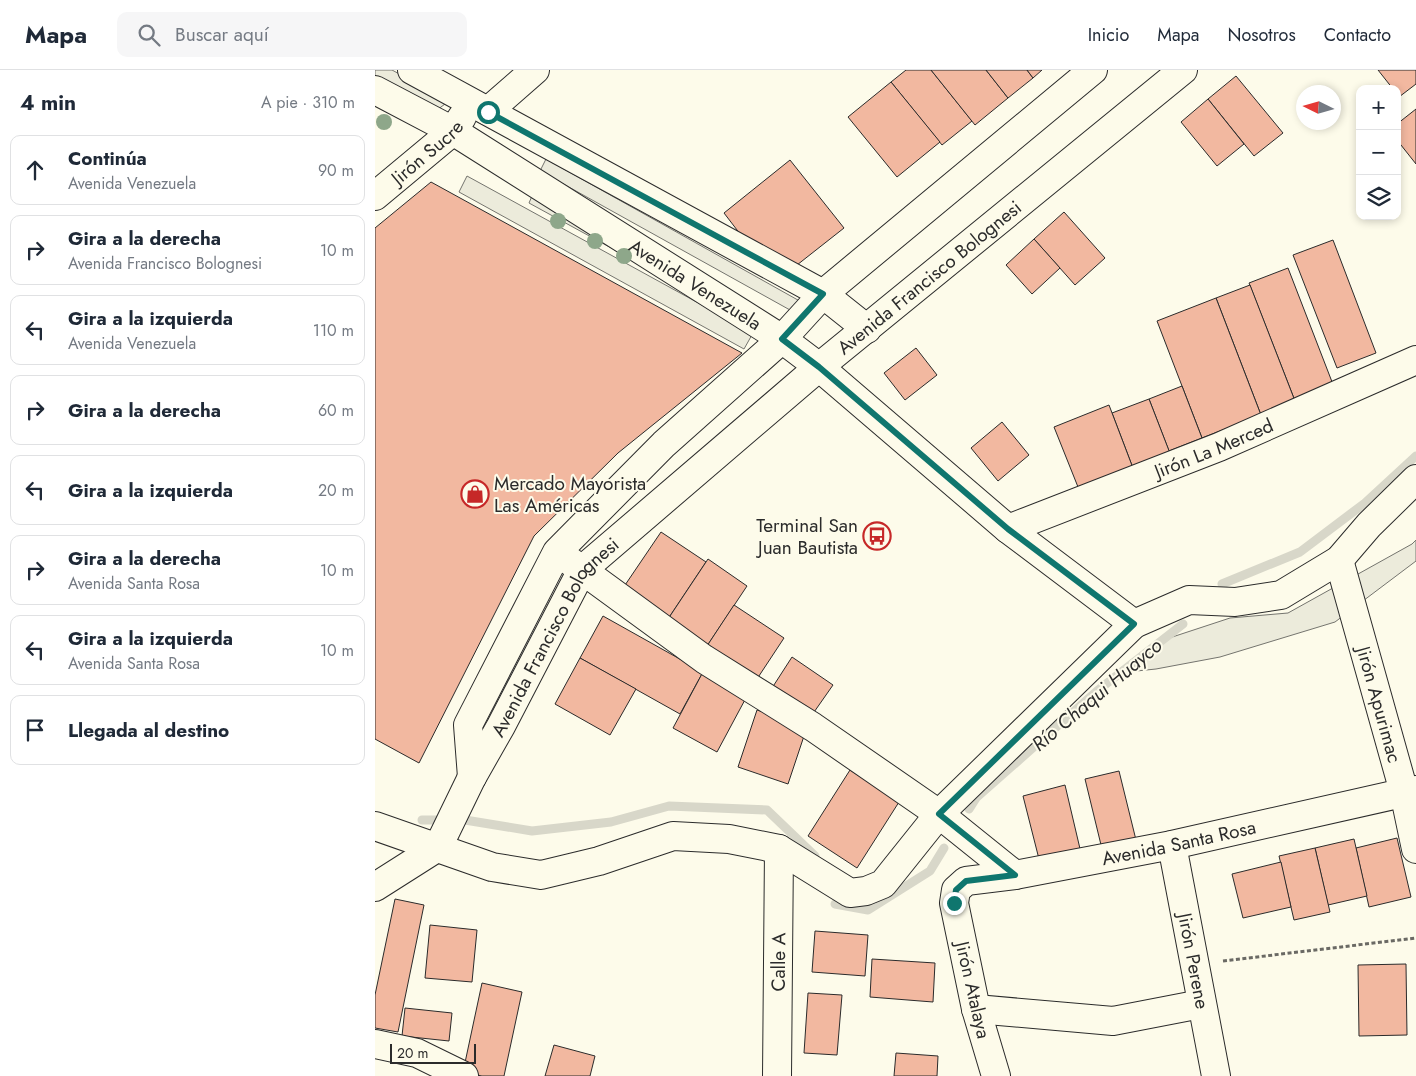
<!DOCTYPE html>
<html lang="es">
<head>
<meta charset="utf-8">
<style>
  :root { --surface:#fff; --page:#f6f6f7; --text:#1f2937; --muted:#747a83; --line:#e0e1e3 }
  body { margin:0; font-family:Jost,sans-serif; background:var(--page); color:var(--text) }
  .controls { position:absolute; right:15px; top:15px; display:grid; overflow:hidden; border-radius:10px; box-shadow:0 2px 8px #0003 }
  .controls button { width:45px; height:45px; display:grid; place-items:center; padding:0; border:0; border-bottom:1px solid var(--line); background:var(--surface); color:var(--text); font:25px sans-serif }
  .compass { position:absolute; left:921px; top:15px; width:45px; height:45px; border-radius:50%; background:var(--surface); box-shadow:0 2px 8px #0003; rotate:275deg }
  .scale { position:absolute; left:15px; bottom:12px; width:86px; box-sizing:border-box; padding-left:5px; border:2px solid #2b2b2b; border-top:0; font-size:14px; line-height:18px; white-space:nowrap; color:#2b2b2b; -webkit-text-stroke:4px #fdfbea; paint-order:stroke }
  .stop { position:absolute; width:15px; height:15px; margin:-11px; border:4px solid #0f766e; border-radius:50%; background:#fff }
  .stop.end { background:#0f766e; border-color:#fff; box-shadow:0 1px 5px #0008 }
  .list { margin:0; padding:0; list-style:none }
  h2 { display:flex; justify-content:space-between; align-items:center; height:65px; margin:0; padding:0 20px; font-size:21px }
  h2 small { font-size:16px; font-weight:400; color:var(--muted) }
  .list li { display:grid; grid-template-columns:32px 1fr auto; gap:15px; align-items:center; box-sizing:border-box; height:70px; margin:0 10px 10px; padding:0 10px; border:1px solid var(--line); border-radius:10px }
  .list b { display:block; font-size:19px; white-space:nowrap }
  .list p { margin:0; font-size:16px; white-space:nowrap; color:var(--muted) }
  .list em { font-size:16px; font-style:normal; color:var(--muted) }
  .icon { flex:none; width:28px; height:28px; fill:none; stroke:currentColor; stroke-width:2; stroke-linecap:round; stroke-linejoin:round }
  .map { position:relative; flex:none; width:1041px; height:1006px; overflow:hidden }
  header { display:flex; align-items:center; gap:30px; box-sizing:border-box; height:70px; padding:0 25px; background:var(--surface); border-bottom:1px solid var(--line) }
  header strong { font-size:24px }
  nav { display:flex; gap:28px; margin-inline-start:auto; font-size:18px }
  .search { width:350px; height:45px; background:var(--page); display:flex; align-items:center; gap:12px; box-sizing:border-box; padding:0 18px; border-radius:10px; color:var(--muted); font-size:19px }
  main { display:flex }
  aside { flex:1; background:var(--surface) }
  .map>svg:first-child { display:block }
  .green { fill:#ecebdb; stroke:#74746e }
  .lines { fill:none; stroke-linecap:round; stroke-linejoin:round }
  .stream { stroke:#d8d7c9; stroke-width:9 }
  .building { fill:#f2b8a0; stroke:#2b2b2b }
  .minor-casing { stroke:#2b2b2b; stroke-width:30 }
  .path { stroke:#6a6964; stroke-width:3; stroke-dasharray:4 2.5; stroke-linecap:butt }
  .minor { stroke:#fdfbea; stroke-width:28 }
  .tree { fill:#8ea78a }
  .route { stroke:#0f766e; stroke-width:6 }
  .labels { text-anchor:middle; dominant-baseline:central; stroke-width:4; stroke-linejoin:round; paint-order:stroke }
  .street-label { font-size:19px; fill:#2b2b2b; stroke:#fdfbea }
  .poi-label { font-size:19px; fill:#2b2b2b; stroke:#fdfbea; text-anchor:start }
  .water-label { font-size:20px; font-style:italic; fill:#2b2b2b; stroke:#fdfbea }
</style>
</head>
<body>
<header>
<strong>Mapa</strong>
<div class="search"><svg class="icon" aria-label="search" viewBox="0 0 24 24"><circle cx="10" cy="10" r="6"/><path d="M15 15l6 6"/></svg>Buscar aquí</div>
<nav><a>Inicio</a><a>Mapa</a><a>Nosotros</a><a>Contacto</a></nav>
</header>
<main>
<aside>
<h2>4 min<small>A pie · 310 m</small></h2>
<ul class="list">
<li><svg class="icon" aria-label="ahead" viewBox="0 0 24 24"><path d="M12 20V5M6 11l6-6 6 6"/></svg><div><b>Continúa</b><p>Avenida Venezuela</p></div><em>90 m</em></li>
<li><svg class="icon" aria-label="right" viewBox="0 0 24 24"><path d="M7 20v-9h11M14 6l5 5-5 5"/></svg><div><b>Gira a la derecha</b><p>Avenida Francisco Bolognesi</p></div><em>10 m</em></li>
<li><svg class="icon" aria-label="left" viewBox="0 0 24 24"><path d="M17 20v-9H6M10 6l-5 5 5 5"/></svg><div><b>Gira a la izquierda</b><p>Avenida Venezuela</p></div><em>110 m</em></li>
<li><svg class="icon" aria-label="right" viewBox="0 0 24 24"><path d="M7 20v-9h11M14 6l5 5-5 5"/></svg><div><b>Gira a la derecha</b></div><em>60 m</em></li>
<li><svg class="icon" aria-label="left" viewBox="0 0 24 24"><path d="M17 20v-9H6M10 6l-5 5 5 5"/></svg><div><b>Gira a la izquierda</b></div><em>20 m</em></li>
<li><svg class="icon" aria-label="right" viewBox="0 0 24 24"><path d="M7 20v-9h11M14 6l5 5-5 5"/></svg><div><b>Gira a la derecha</b><p>Avenida Santa Rosa</p></div><em>10 m</em></li>
<li><svg class="icon" aria-label="left" viewBox="0 0 24 24"><path d="M17 20v-9H6M10 6l-5 5 5 5"/></svg><div><b>Gira a la izquierda</b><p>Avenida Santa Rosa</p></div><em>10 m</em></li>
<li><svg class="icon" aria-label="arrive" viewBox="0 0 24 24"><path d="M6 21V4h12l-3 4 3 4H6"/></svg><div><b>Llegada al destino</b></div></li>
</ul>
</aside>
<div class="map">
<svg width="1041" height="1006" viewBox="0 0 1041 1006">
  <rect width="100%" height="100%" fill="#fdfbea"/>
  <g class="green">
    <path d="M0,0H17L74,31L62,40L0,6Z"/>
    <path d="M171,89L430,234L424,245L165,101Z"/>
    <path d="M92,106L378,263L369,279L84,122Z"/>
    <path d="M157,126L346,238L154,133Z"/>
    <path d="M1041,470V491L960,552L845,587L781,599L752,602L776,574L855,548L913,543L1037,474Z"/>
  </g>
  <g class="lines">
    <g class="stream">
      <path d="M847,514L925,482L990,433L1041,386"/>
      <path d="M594,739L601,728L722,621L808,554"/>
      <path d="M47,750H90L157,761L236,752L294,736L392,740L440,786"/>
      <path d="M460,834L493,840L555,801L569,778"/>
    </g>
  </g>
  <g class="building">
    <path d="M531,0H556L597,51L567,75L516,12Z"/>
    <path d="M556,0H611L633,28L600,55Z"/>
    <path d="M611,0H652L658,8L633,28Z"/>
    <path d="M652,0H667L658,8Z"/>
    <path d="M1003,0H1041V14L1024,27L1022,19H1018Z"/>
    <path d="M861,6L908,63L879,86L833,29Z"/>
    <path d="M516,12L565,72L522,107L473,47Z"/>
    <path d="M833,29L869,74L842,96L806,52Z"/>
    <path d="M1041,39V94L1022,70V54Z"/>
    <path d="M415,90L469,158L422,195L372,173L349,143Z"/>
    <path d="M56,112L367,283L243,383L159,466L44,693L0,669V158Z"/>
    <path d="M689,142L730,188L700,215L659,169Z"/>
    <path d="M659,169L685,198L657,224L631,195Z"/>
    <path d="M958,170L1001,283L962,298L918,185Z"/>
    <path d="M913,198L959,317L920,331L874,213Z"/>
    <path d="M875,215L920,331L886,345L841,228Z"/>
    <path d="M841,228L886,345L827,368L782,251Z"/>
    <path d="M541,278L562,305L530,330L509,303Z"/>
    <path d="M807,316L827,368L794,381L774,329Z"/>
    <path d="M774,329L798,391L761,406L737,343Z"/>
    <path d="M734,335L761,406L707,427L679,357Z"/>
    <path d="M627,352L654,385L623,411L596,378Z"/>
    <path d="M286,462L331,492L291,552L246,521Z"/>
    <path d="M333,489L372,516L330,579L291,552Z"/>
    <path d="M359,535L409,568L380,612L330,579Z"/>
    <path d="M228,546L328,602L305,644L205,588Z"/>
    <path d="M417,587L458,615L437,645L397,618Z"/>
    <path d="M205,588L261,619L235,665L180,634Z"/>
    <path d="M328,602L372,626L342,682L298,658Z"/>
    <path d="M382,640L432,657L413,714L363,697Z"/>
    <path d="M475,700L524,732L482,798L433,766Z"/>
    <path d="M744,701L761,770L727,779L710,709Z"/>
    <path d="M690,715L706,783L665,793L648,726Z"/>
    <path d="M1022,768L1036,827L994,837L981,778Z"/>
    <path d="M979,769L992,826L953,835L940,778Z"/>
    <path d="M940,778L955,842L919,850L904,786Z"/>
    <path d="M906,792L916,837L868,848L857,804Z"/>
    <path d="M20,829L49,835L23,962L0,958V925Z"/>
    <path d="M55,855L102,860L97,912L50,908Z"/>
    <path d="M440,861L493,865L490,906L437,902Z"/>
    <path d="M497,889L560,893L558,932L495,927Z"/>
    <path d="M1031,894L1032,965L984,966L983,895Z"/>
    <path d="M107,913L147,922L129,1006H107L88,1002Z"/>
    <path d="M433,923L467,925L462,985L429,983Z"/>
    <path d="M30,938L77,943L74,971L27,966Z"/>
    <path d="M179,975L220,986L215,1006H170Z"/>
    <path d="M521,983L563,986L562,1006H519Z"/>
  </g>
  <g class="lines">
    <g class="minor-casing">
      <g id="minor">
        <path d="M37,0L448,224L492,259"/>
        <path id="s1" d="M0,20L78,61L407,269L444,297L633,459L759,554"/>
        <path d="M113,41L160,0"/>
        <path id="s2" d="M0,126L78,61L87,47"/>
        <path id="s3" d="M633,459L844,377L1041,290"/>
        <path d="M192,489L329,589L438,657L564,744L640,805"/>
        <path id="s4" d="M964,490L1029,722L1041,779"/>
        <path d="M97,707L93,655L182,482L289,374L407,269L448,224L718,0"/>
        <path d="M0,756L117,797L166,805L224,791L298,766L354,769L404,779L475,823L491,821L508,814L564,744L759,554L814,530L860,532L906,525L964,490L994,455L1041,409"/>
        <path id="s5" d="M797,775L841,1006"/>
        <path id="s6" d="M0,817L63,777L97,707L126,656L207,500L444,297L808,0"/>
        <path d="M601,939L738,951L826,934"/>
        <path d="M0,974L42,983L89,1006"/>
        <path id="s7" d="M402,1006L404,779"/>
        <path id="s8" d="M621,1006L601,939L579,833L581,820L591,811L640,805L797,775L1041,720"/>
      </g>
    </g>
    <path class="path" d="M848,891L1041,868"/>
    <use href="#minor" class="minor"/>
  </g>
  <g class="tree">
    <circle cx="9" cy="52" r="8"/>
    <circle cx="183" cy="151" r="8"/>
    <circle cx="220" cy="171" r="8"/>
    <circle cx="249" cy="186" r="8"/>
  </g>
  <g class="lines">
    <path class="route" d="M113,42L448,224L407,269L444,297L633,459L759,554L564,744L640,805L591,811L581,820L579,833"/>
  </g>
  <defs>
    <g id="shop-ring" transform="scale(1.4375)"><circle r="9.5" fill="#fdfbea" stroke="#c62828" stroke-width="1.5"/><path d="M-5-2.5h2.3a2.7 3.5 0 0 1 5.4 0H5L5.5 6h-11ZM-1.5-2.5h3a1.5 2.3 0 0 0-3 0Z" fill="#c62828"/></g>
    <g id="bus-ring" transform="scale(1.4375)"><circle r="9.5" fill="#fdfbea" stroke="#c62828" stroke-width="1.5"/><path d="M-5-6H5V4H4V6H2V4H-2V6H-4V4H-5ZM-3.5-4V0h7V-4ZM-3.5 1.2v1.5H-2V1.2ZM2 1.2v1.5H3.5V1.2Z" fill="#c62828"/></g>
  </defs>
  <g fill-rule="evenodd">
    <use href="#shop-ring" x="100" y="424"/>
    <use href="#bus-ring" x="502" y="466"/>
  </g>
  <g class="labels">
    <g class="street-label">
      <text stroke="none"><textPath href="#s2" startOffset="68">Jirón Sucre</textPath></text>
      <text stroke="none"><textPath href="#s6" startOffset="841">Avenida Francisco Bolognesi</textPath></text>
      <text stroke="none"><textPath href="#s1" startOffset="375">Avenida Venezuela</textPath></text>
      <text stroke="none"><textPath href="#s3" startOffset="221">Jirón La Merced</textPath></text>
      <text stroke="none"><textPath href="#s6" startOffset="316">Avenida Francisco Bolognesi</textPath></text>
      <text stroke="none"><textPath href="#s4" startOffset="150">Jirón Apurimac</textPath></text>
      <text stroke="none"><textPath href="#s8" startOffset="421">Avenida Santa Rosa</textPath></text>
      <text stroke="none"><textPath href="#s5" startOffset="118">Jirón Perene</textPath></text>
      <text stroke="none"><textPath href="#s7" startOffset="114">Calle A</textPath></text>
      <text transform="translate(598 920) rotate(77)">Jirón Atalaya</text>
    </g>
    <g class="poi-label">
      <text x="119" y="413">Mercado Mayorista<tspan x="119" dy="22">Las Américas</tspan></text>
      <text x="483" y="455" text-anchor="end">Terminal San<tspan x="483" dy="22">Juan Bautista</tspan></text>
    </g>
    <g class="water-label">
      <text transform="translate(722 625) rotate(-40)">Río Chaqui Huayco</text>
    </g>
  </g>
</svg>
<div class="controls">
<button>+</button>
<button>−</button>
<button><svg class="icon" aria-label="layers" viewBox="0 0 24 24"><path d="M12 4l9 5-9 5-9-5zM3 14l9 5 9-5"/></svg></button>
</div>
<svg class="compass" viewBox="-18 -18 36 36"><path d="M0-13l5 13h-10z" fill="#e53935"/><path d="M0 13l5-13h-10z" fill="#747a83"/></svg>
<div class="scale">20 m</div>
<div class="stop" style="left:113px;top:42px"></div>
<div class="stop end" style="left:579px;top:833px"></div>
</div>
</main>
</body>
</html>
